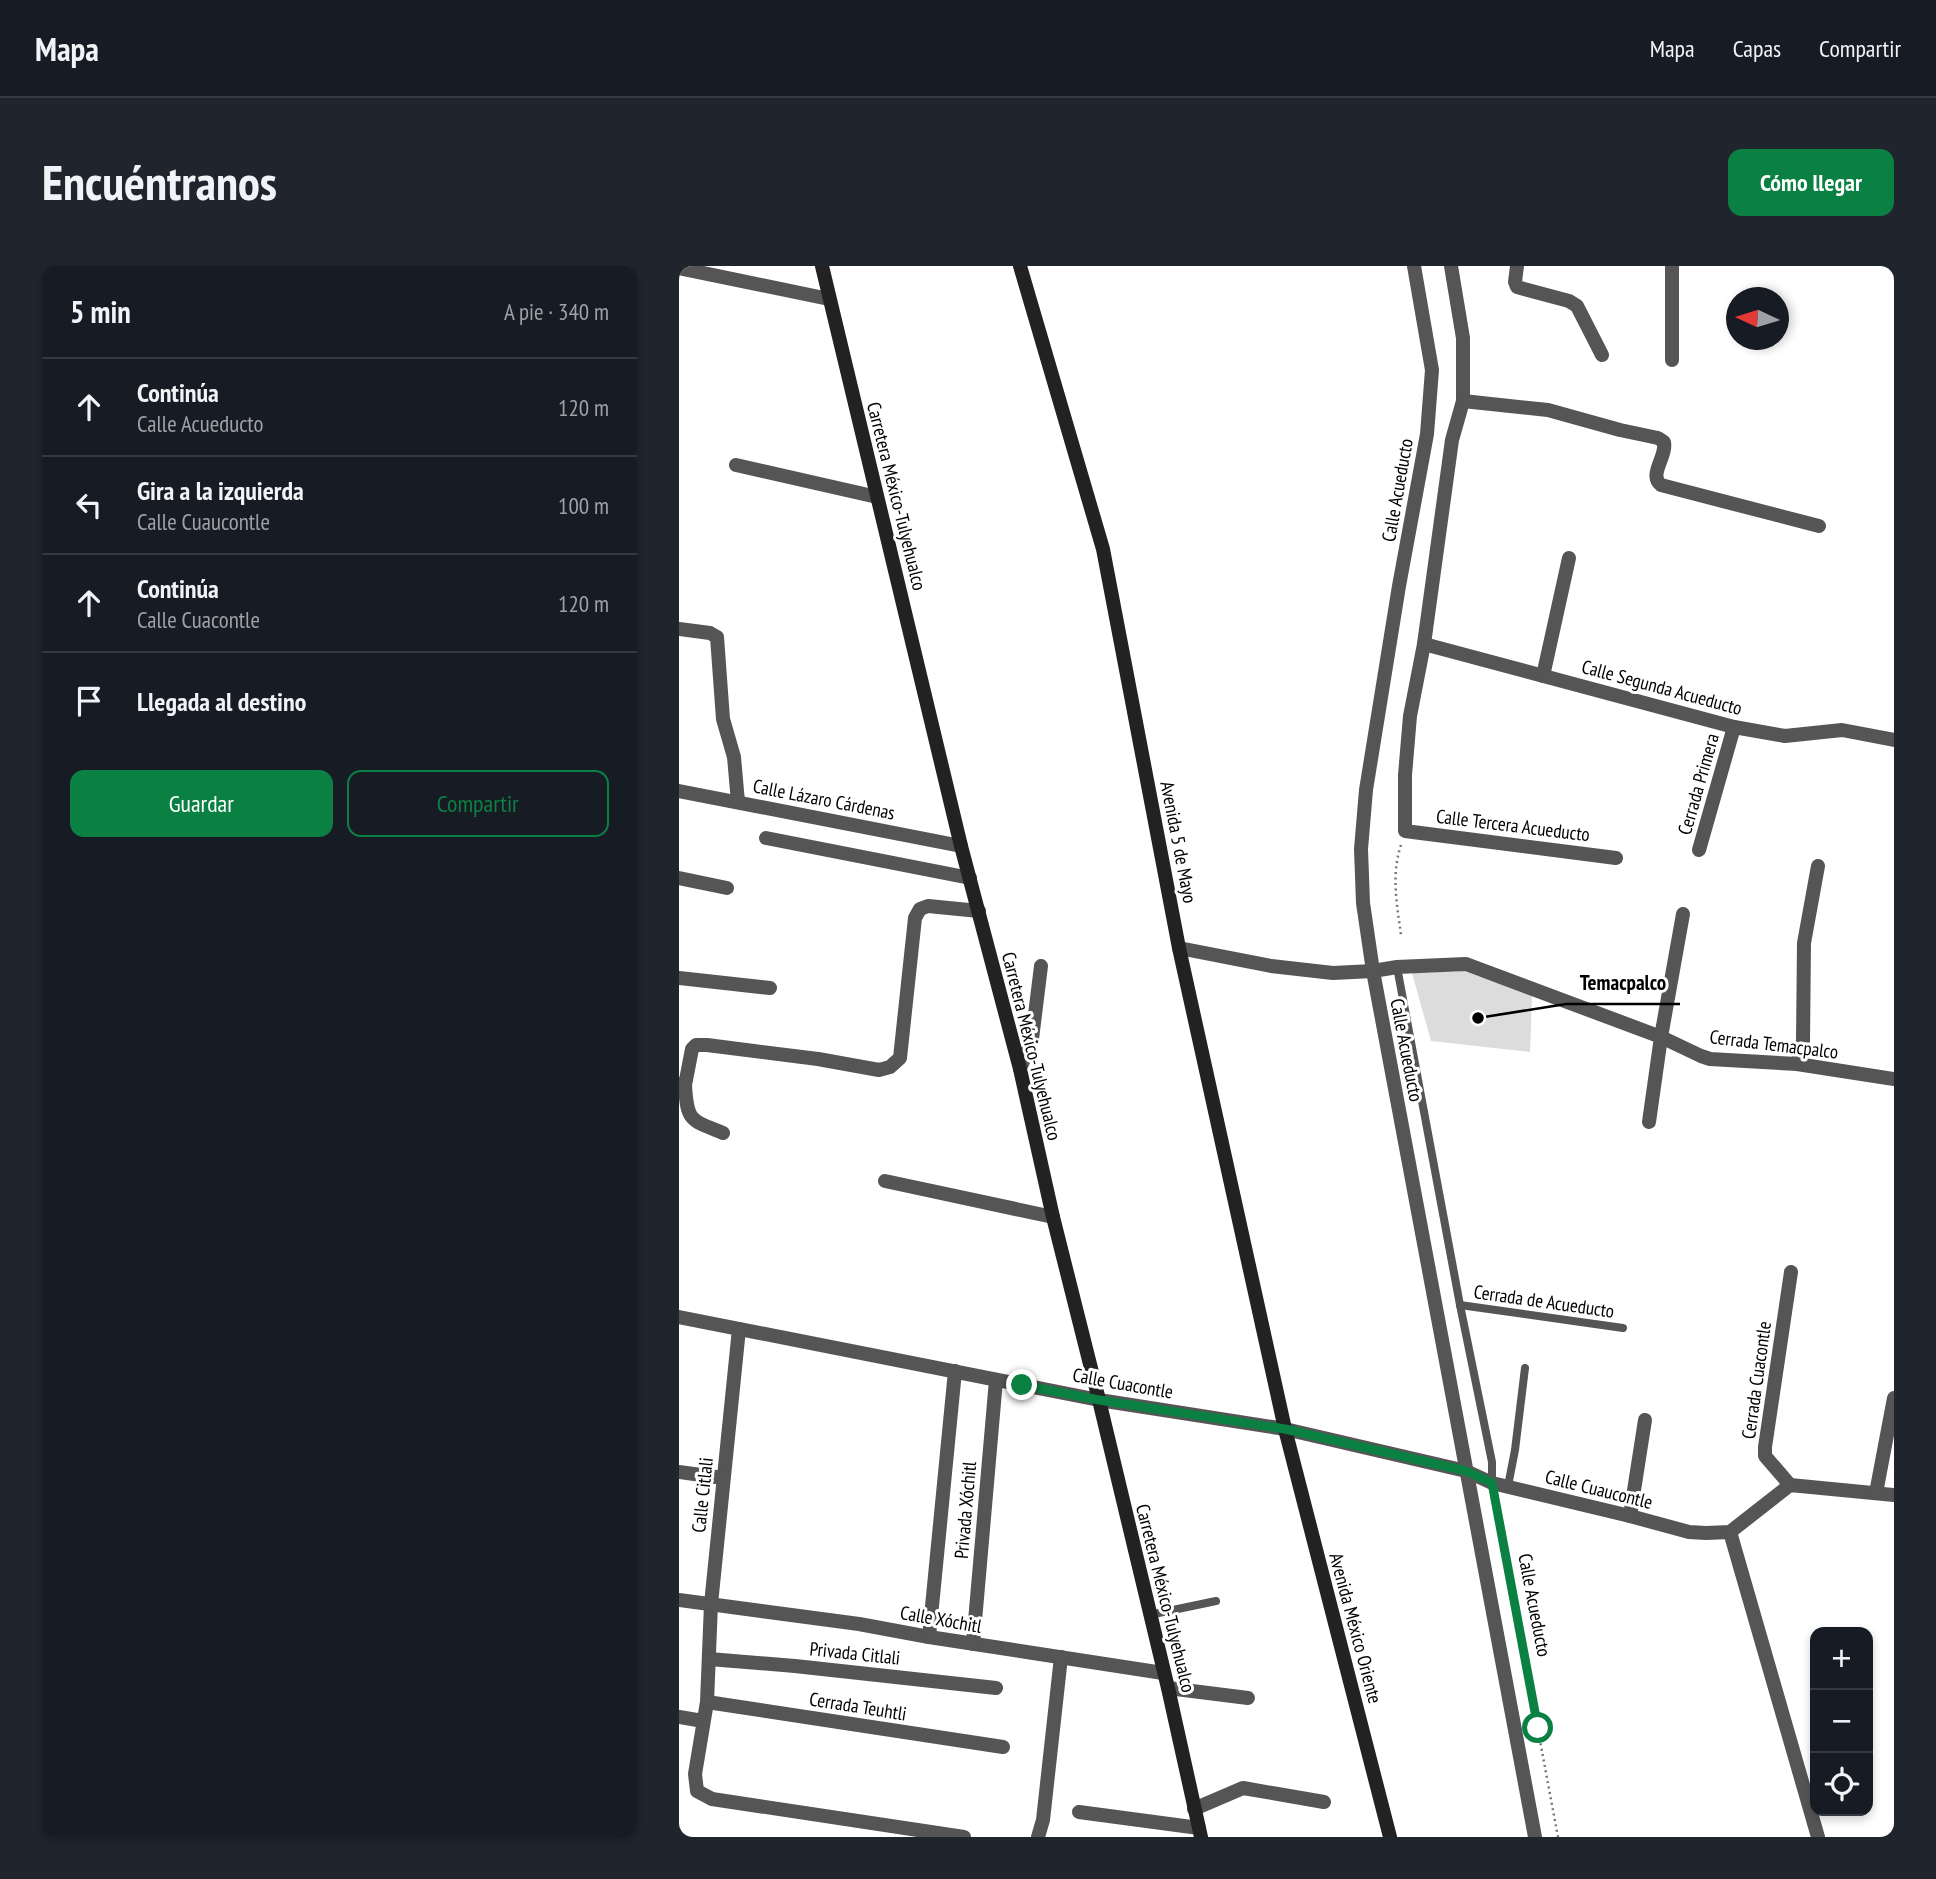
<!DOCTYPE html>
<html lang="es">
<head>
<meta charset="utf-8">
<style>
  :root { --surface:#171b24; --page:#20242c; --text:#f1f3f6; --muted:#9ea1a6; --line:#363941; --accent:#0b8043 }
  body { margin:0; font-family:"PT Sans Narrow",sans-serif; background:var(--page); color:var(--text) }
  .controls { position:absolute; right:21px; bottom:21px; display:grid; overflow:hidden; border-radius:14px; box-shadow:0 4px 10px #0003 }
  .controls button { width:63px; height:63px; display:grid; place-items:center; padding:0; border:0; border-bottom:2px solid var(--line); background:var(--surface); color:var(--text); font:35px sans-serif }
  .compass { position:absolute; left:1047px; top:21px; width:63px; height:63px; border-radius:50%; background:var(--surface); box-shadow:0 4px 10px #0003; rotate:274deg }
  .stop { position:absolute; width:21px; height:21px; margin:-16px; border:5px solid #0b8043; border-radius:50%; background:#fff }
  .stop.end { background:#0b8043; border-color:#fff; box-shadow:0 2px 7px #0008 }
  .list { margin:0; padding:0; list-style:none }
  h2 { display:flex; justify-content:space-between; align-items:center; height:91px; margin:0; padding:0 28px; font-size:30px }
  h2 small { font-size:23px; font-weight:400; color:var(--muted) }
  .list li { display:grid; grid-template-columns:46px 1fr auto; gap:21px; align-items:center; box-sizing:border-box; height:98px; padding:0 28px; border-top:2px solid var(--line) }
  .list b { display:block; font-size:26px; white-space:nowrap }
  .list p { margin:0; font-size:23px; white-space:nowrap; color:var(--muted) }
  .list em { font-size:23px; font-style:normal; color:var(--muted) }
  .actions { display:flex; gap:14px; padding:21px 28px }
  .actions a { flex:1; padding:16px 0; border:2px solid var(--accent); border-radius:14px; text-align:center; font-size:24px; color:var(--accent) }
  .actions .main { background:var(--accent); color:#fff }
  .icon { flex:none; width:38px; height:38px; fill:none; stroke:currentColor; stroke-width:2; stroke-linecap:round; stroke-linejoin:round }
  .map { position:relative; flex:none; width:1215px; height:1571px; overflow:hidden; border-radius:14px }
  header { display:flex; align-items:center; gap:42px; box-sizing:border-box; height:98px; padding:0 35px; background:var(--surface); border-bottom:2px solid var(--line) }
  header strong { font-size:33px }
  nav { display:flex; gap:38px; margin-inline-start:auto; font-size:24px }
  .intro { display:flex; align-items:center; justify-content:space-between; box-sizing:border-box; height:168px; padding:0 42px }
  h1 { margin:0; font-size:49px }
  .button { padding:18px 32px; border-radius:14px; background:var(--accent); color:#fff; font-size:24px; font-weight:700 }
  main { display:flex; gap:42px; padding:0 42px }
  aside { flex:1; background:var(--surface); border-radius:14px; box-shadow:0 4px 10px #0003 }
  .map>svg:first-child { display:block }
  .green { fill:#dcdcdc }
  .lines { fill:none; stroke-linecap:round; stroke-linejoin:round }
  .path { stroke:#777; stroke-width:2.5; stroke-dasharray:2 3.5; stroke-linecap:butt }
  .service { stroke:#555; stroke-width:8 }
  .minor { stroke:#555; stroke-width:14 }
  .tertiary { stroke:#555; stroke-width:14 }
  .secondary { stroke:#222; stroke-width:14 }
  .route { stroke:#0b8043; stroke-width:9 }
  .labels { text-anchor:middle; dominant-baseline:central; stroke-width:6; stroke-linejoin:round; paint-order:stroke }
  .street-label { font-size:19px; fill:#000; stroke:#fff }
  .leader { fill:none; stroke:#000; stroke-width:2.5 }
  .callout-dot { fill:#000; stroke:#fff; stroke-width:2.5 }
  .callout-label { font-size:21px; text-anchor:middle; font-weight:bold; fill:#000; stroke:#fff; stroke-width:6; stroke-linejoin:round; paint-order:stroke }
</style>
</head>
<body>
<header>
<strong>Mapa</strong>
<nav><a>Mapa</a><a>Capas</a><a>Compartir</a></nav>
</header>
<div class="intro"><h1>Encuéntranos</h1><a class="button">Cómo llegar</a></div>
<main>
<aside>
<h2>5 min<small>A pie · 340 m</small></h2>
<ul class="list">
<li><svg class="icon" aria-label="ahead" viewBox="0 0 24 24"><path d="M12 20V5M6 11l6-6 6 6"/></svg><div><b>Continúa</b><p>Calle Acueducto</p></div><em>120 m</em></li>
<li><svg class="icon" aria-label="left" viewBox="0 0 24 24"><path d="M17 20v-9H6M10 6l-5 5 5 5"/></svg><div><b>Gira a la izquierda</b><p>Calle Cuaucontle</p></div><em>100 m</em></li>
<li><svg class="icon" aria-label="ahead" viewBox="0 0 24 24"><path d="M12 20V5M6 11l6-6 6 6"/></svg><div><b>Continúa</b><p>Calle Cuacontle</p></div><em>120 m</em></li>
<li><svg class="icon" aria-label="arrive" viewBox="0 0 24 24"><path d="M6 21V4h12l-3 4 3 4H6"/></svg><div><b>Llegada al destino</b></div></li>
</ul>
<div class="actions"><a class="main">Guardar</a><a>Compartir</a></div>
</aside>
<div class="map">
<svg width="1215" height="1571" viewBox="0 0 1215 1571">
  <rect width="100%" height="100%" fill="#fff"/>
  <path class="green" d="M785,705L853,729L851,786L752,775L733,707Z"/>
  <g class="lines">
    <g class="path">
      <path d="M722,579C712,609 718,639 722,669"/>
      <path d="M816,1234L879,1571"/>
    </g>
    <g class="service">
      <path d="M718,701L781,1039L813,1196V1217"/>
      <path d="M781,1039L944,1062"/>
      <path d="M829,1220L836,1184L846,1102"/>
      <path d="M470,1349L537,1335"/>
    </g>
    <g class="minor">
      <path d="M772,0L784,72V135L773,174L745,378L731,450L726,509V565L937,592"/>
      <path d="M838,0L836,16L838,21L890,35L898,40L923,89"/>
      <path d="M993,0V94"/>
      <path d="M0,2L150,33"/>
      <path d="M784,135L869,144L941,164L979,172L985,176C988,191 969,209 982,219L1140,260"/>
      <path d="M57,199L198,231"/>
      <path d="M0,363L31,367L38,371L44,453L55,491L59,536"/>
      <path d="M745,378L1055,461L1106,470L1163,464L1215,474"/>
      <path d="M864,410L890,292"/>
      <path d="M0,525L282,580"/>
      <path d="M87,572L291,612"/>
      <path d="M1020,584L1055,461"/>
      <path d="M0,612L48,622"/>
      <path d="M500,682L592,700L654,707L694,705L718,701L787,698L982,771L1022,790L1031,793L1118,798L1215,813"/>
      <path d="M0,712L91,722"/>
      <path d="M1118,798L1124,775L1125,677L1139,600"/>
      <path d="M341,803L353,773L362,700"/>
      <path d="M0,818L6,819C8,856 12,854 44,867"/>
      <path d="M6,819L13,783L17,779H28L139,793L200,804L211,801L221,792L236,652L241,643L249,640L300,645"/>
      <path d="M970,856L982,771L1004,648"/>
      <path d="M206,915L374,951"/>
      <path d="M0,1051L420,1134L606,1163L787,1205L813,1217L951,1250L1010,1266L1027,1267L1051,1266L1111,1219L1215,1229"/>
      <path d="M60,1063L32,1338L28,1436L16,1508L18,1525L33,1533L285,1571"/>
      <path d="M0,1206L44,1212"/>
      <path d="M1111,1219L1086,1190V1181L1112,1006"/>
      <path d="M1197,1227L1215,1132"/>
      <path d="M951,1250L966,1154"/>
      <path d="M1051,1266L1139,1571"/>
      <path d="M0,1334L180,1358L250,1371L484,1407"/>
      <path d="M250,1371L276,1105"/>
      <path d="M294,1378L317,1114"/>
      <path d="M30,1393L116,1400L317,1422"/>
      <path d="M489,1422L569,1432"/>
      <path d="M28,1436L324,1481"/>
      <path d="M0,1451L24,1455"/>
      <path d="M515,1543L564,1522L645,1536"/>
      <path d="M400,1546L520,1562"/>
      <path d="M359,1571L364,1554L382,1391"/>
    </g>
    <path class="tertiary" d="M735,0L753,104L748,168L720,320L687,524L682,583L684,637L694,705L856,1571"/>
    <g class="secondary">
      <path d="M143,0L282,580L341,803L374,951L420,1134L489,1422L522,1571"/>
      <path d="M341,0L424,283L500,682L606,1163L711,1571"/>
    </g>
  </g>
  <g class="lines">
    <path class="route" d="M343,1119L420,1134L606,1163L787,1205L813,1217L859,1462"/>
  </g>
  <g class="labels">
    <g class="street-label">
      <text transform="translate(718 224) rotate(-80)">Calle Acueducto</text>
      <text transform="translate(218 230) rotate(76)">Carretera México-Tulyehualco</text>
      <text transform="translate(983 421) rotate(15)">Calle Segunda Acueducto</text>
      <text transform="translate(1019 518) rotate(-74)">Cerrada Primera</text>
      <text transform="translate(145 533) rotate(11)">Calle Lázaro Cárdenas</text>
      <text transform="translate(834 559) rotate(7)">Calle Tercera Acueducto</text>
      <text transform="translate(500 576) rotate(79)">Avenida 5 de Mayo</text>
      <text transform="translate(1095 778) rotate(7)">Cerrada Temacpalco</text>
      <text transform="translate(353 780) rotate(76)">Carretera México-Tulyehualco</text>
      <text transform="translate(728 784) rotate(79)">Calle Acueducto</text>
      <text transform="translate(865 1035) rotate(8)">Cerrada de Acueducto</text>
      <text transform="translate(1077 1114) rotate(-82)">Cerrada Cuacontle</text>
      <text transform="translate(444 1117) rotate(10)">Calle Cuacontle</text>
      <text transform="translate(920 1223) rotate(14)">Calle Cuaucontle</text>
      <text transform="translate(23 1229) rotate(-84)">Calle Citlali</text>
      <text transform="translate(286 1244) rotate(-85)">Privada Xóchitl</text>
      <text transform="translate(487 1332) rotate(76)">Carretera México-Tulyehualco</text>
      <text transform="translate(856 1339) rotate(79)">Calle Acueducto</text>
      <text transform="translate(262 1353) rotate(10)">Calle Xóchitl</text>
      <text transform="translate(677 1362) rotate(75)">Avenida México Oriente</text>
      <text transform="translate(176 1387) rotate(6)">Privada Citlali</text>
      <text transform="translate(179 1440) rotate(9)">Cerrada Teuhtli</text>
    </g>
  </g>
  <path class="leader" d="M799 752L887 738H1001"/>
  <circle class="callout-dot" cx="799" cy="752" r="7"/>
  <g class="callout-label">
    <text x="944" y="724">Temacpalco</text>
  </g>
</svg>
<div class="controls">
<button>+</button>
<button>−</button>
<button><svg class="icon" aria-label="locate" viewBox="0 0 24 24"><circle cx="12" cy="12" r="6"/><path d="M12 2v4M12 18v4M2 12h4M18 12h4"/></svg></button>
</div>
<svg class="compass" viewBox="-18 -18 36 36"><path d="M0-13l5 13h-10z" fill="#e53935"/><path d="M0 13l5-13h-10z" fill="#9ea1a6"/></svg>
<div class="stop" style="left:859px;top:1462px"></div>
<div class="stop end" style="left:343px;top:1119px"></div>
</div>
</main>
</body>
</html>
